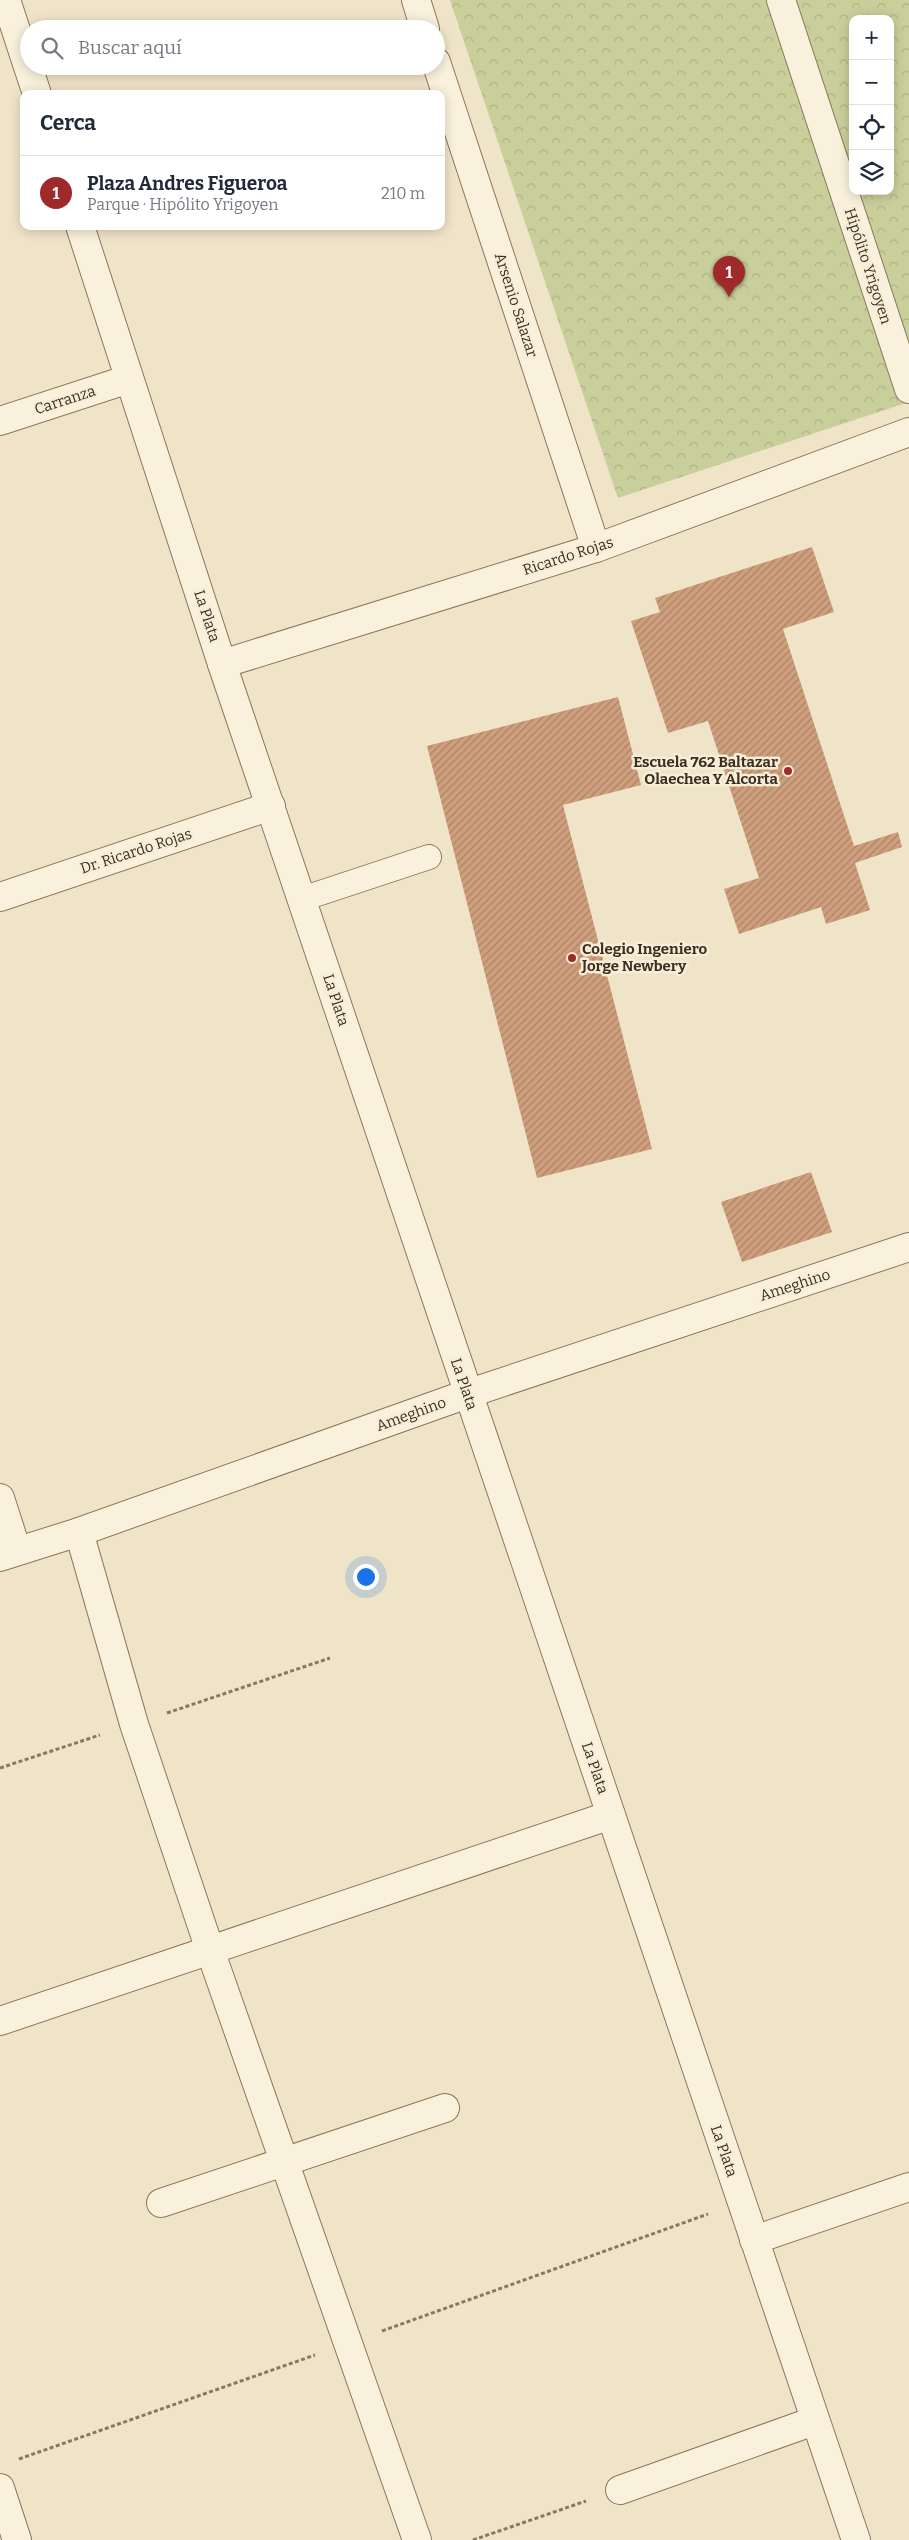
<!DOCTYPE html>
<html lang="es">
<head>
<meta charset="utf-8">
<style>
  :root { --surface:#fff; --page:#f2f2f3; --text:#1f2937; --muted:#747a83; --line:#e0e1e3; --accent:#9e2a2b }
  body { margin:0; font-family:Bitter,serif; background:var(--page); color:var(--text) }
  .controls { position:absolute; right:15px; top:15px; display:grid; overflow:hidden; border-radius:10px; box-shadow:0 2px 12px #0003 }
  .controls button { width:45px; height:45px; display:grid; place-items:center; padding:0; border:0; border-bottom:1px solid var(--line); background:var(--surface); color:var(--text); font:25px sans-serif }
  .you { position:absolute; left:365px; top:1576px; width:18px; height:18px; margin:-12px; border:4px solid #fff; border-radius:50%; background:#1a73e8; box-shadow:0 0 0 8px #1a73e833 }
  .badge { display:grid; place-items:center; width:32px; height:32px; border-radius:50%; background:var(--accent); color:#fff; font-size:16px; font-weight:700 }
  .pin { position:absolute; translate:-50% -41px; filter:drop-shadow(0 1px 2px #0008) }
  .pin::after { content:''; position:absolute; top:26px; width:18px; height:15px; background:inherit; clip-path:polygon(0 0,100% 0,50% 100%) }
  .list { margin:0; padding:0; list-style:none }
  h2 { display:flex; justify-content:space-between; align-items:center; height:65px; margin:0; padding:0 20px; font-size:21px }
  h2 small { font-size:16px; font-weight:400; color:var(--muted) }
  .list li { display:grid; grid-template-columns:32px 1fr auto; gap:15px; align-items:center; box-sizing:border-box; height:75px; padding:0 20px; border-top:1px solid var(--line) }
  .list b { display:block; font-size:19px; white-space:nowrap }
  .list p { margin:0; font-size:16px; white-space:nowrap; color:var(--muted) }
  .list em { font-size:16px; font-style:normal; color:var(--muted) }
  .icon { flex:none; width:28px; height:28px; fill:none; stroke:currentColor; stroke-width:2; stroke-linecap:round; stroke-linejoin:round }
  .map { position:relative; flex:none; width:909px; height:2540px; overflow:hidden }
  .search { position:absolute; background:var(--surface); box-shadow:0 2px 12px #0003; left:20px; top:20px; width:425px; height:55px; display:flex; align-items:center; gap:12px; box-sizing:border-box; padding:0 18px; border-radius:28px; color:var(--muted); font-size:19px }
  .panel { position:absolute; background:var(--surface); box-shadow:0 2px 12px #0003; left:20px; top:90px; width:425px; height:140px; border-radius:10px }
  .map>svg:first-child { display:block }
  .forest { fill:url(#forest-crowns); fill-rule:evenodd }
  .building { fill:url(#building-hatch) }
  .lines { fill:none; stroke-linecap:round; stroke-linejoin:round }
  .lane-casing { stroke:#8d765c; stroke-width:26 }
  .street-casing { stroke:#8d765c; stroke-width:30 }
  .path { stroke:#8d765c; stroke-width:3; stroke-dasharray:4 2.5; stroke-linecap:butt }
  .lane { stroke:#faf1dc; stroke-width:24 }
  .street { stroke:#faf1dc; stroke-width:28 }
  .poi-dot { fill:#9e2a2b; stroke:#f7eed8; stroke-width:2 }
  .labels { text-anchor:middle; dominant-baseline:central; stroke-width:5; stroke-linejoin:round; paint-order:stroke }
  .street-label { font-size:15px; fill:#3d2e20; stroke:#f7eed8 }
  .poi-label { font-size:15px; font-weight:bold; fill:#3d2e20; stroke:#f7eed8; text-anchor:end }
</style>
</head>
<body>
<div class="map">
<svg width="909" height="2540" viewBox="0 0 909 2540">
  <defs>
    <pattern id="forest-crowns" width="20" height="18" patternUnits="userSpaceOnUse" patternTransform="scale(1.25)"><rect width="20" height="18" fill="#c9cf9b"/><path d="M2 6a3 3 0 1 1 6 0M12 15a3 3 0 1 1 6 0" fill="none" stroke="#aeb285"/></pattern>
    <pattern id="building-hatch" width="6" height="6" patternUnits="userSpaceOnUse" patternTransform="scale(1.25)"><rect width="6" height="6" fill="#cf9f7d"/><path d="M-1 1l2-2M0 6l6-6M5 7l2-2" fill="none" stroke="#a98266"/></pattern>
  </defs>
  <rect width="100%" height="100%" fill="#f0e4c8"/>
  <path class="forest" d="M450,0H909V402L618,498ZM853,19H890V191H853Z"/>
  <g class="building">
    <path d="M812,547L834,612L783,629L854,846L898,832L902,847L855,863L870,910L826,924L821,907L739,934L724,889L759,878L708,721L668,733L631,621L660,612L655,598Z"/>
    <path d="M618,697L641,785L563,805L652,1149L537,1178L427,746Z"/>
    <path d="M811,1172L832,1232L742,1262L721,1202Z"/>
  </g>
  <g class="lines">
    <g class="lane-casing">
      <path id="lane" d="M302,899L429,857"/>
    </g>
    <g class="street-casing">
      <g id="street">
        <path d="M6,0L37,94"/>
        <path d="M416,0L425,29"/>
        <path d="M781,0L909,389"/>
        <path d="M436,62L596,548"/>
        <path d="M80,226L222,664L856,2540"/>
        <path d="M0,421L129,379"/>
        <path d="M222,664L596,548L909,432"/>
        <path d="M0,897L271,806"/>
        <path d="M0,1498L17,1551"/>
        <path d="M79,1532L134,1724L210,1950L417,2540"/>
        <path d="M0,1557L79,1532L467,1394L909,1247"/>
        <path d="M0,2021L611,1815"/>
        <path d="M161,2203L445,2108"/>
        <path d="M754,2240L909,2187"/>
        <path d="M0,2488L17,2540"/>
        <path d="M620,2490L814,2421"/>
      </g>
    </g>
    <g class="path">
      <path d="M167,1713L330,1658"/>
      <path d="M0,1768L100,1735"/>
      <path d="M382,2331L708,2214"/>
      <path d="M19,2459L315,2355"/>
      <path d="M473,2540L586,2501"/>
    </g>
    <use href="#lane" class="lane"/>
    <use href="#street" class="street"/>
  </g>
  <g class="poi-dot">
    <circle cx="788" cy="771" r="5"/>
    <circle cx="572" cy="958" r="5"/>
  </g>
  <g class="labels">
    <g class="street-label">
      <text transform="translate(868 266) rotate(72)">Hipólito Yrigoyen</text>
      <text transform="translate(516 305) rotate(72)">Arsenio Salazar</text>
      <text transform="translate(65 400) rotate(-18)">Carranza</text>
      <text transform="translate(568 556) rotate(-18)">Ricardo Rojas</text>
      <text transform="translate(207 616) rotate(72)">La Plata</text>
      <text transform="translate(136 851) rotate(-18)">Dr. Ricardo Rojas</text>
      <text transform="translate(336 1000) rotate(72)">La Plata</text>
      <text transform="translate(795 1285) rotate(-18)">Ameghino</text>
      <text transform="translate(464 1384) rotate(71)">La Plata</text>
      <text transform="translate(411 1414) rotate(-20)">Ameghino</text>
      <text transform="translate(595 1768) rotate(71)">La Plata</text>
      <text transform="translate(724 2151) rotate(71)">La Plata</text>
    </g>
    <g class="poi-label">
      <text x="778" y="762">Escuela 762 Baltazar<tspan x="778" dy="17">Olaechea Y Alcorta</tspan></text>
      <text x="582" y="949" text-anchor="start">Colegio Ingeniero<tspan x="582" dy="17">Jorge Newbery</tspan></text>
    </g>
  </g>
</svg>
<div class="controls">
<button>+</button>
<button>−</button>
<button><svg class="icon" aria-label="locate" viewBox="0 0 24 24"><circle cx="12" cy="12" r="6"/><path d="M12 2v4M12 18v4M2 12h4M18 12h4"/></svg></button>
<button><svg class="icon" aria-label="layers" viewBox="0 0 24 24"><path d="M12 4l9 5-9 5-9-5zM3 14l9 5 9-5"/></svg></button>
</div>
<div class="you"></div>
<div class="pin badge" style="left:729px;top:297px">1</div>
<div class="search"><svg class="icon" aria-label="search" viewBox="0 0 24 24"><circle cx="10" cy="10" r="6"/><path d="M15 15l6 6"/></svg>Buscar aquí</div>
<section class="panel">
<h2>Cerca<small></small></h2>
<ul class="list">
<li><span class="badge">1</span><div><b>Plaza Andres Figueroa</b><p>Parque · Hipólito Yrigoyen</p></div><em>210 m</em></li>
</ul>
</section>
</div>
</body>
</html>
